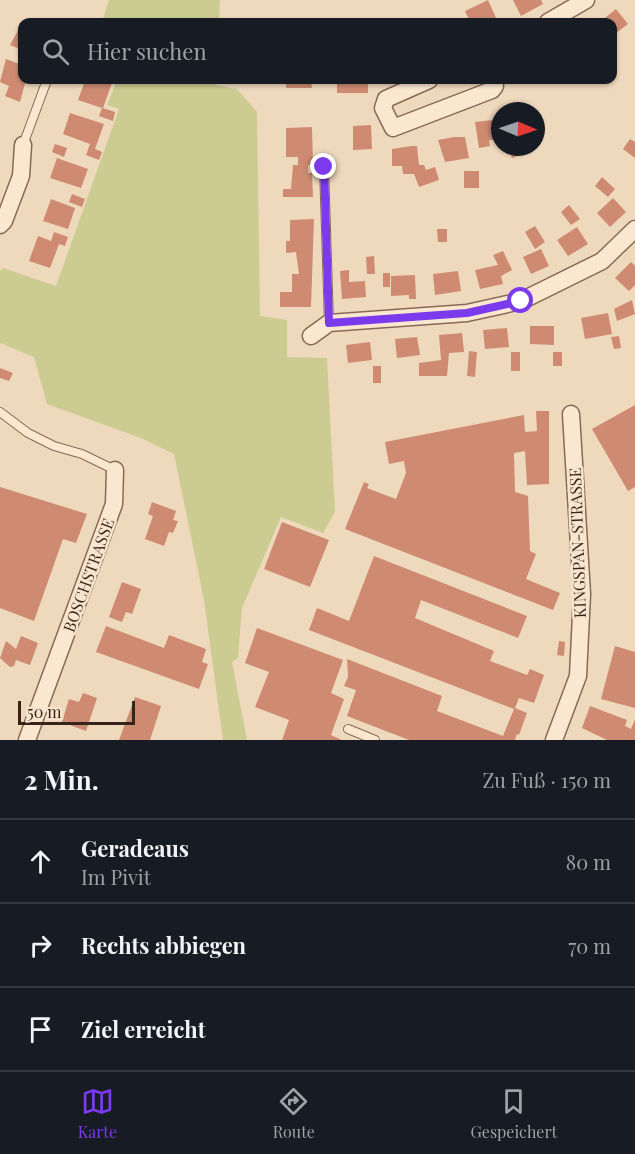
<!DOCTYPE html>
<html lang="de">
<head>
<meta charset="utf-8">
<style>
  :root { --surface:#171b24; --page:#242831; --text:#f1f3f6; --muted:#9ea1a6; --line:#363941; --accent:#7c3aed }
  body { margin:0; font-family:"Playfair Display",serif; background:var(--page); color:var(--text) }
  .compass { position:absolute; left:491px; top:102px; width:54px; height:54px; border-radius:50%; background:var(--surface); box-shadow:0 2px 4px #0004; rotate:92deg }
  .scale { position:absolute; left:18px; bottom:15px; width:117px; box-sizing:border-box; padding-left:6px; border:3px solid #36241b; border-top:0; font-size:16px; line-height:21px; white-space:nowrap; color:#36241b; -webkit-text-stroke:4px #f6e4cd; paint-order:stroke }
  .stop { position:absolute; width:18px; height:18px; margin:-14px; border:4px solid #7c3aed; border-radius:50%; background:#fff }
  .stop.end { background:#7c3aed; border-color:#fff; box-shadow:0 2px 6px #0008 }
  .list { margin:0; padding:0; list-style:none }
  h2 { display:flex; justify-content:space-between; align-items:center; height:78px; margin:0; padding:0 24px; font-size:26px }
  h2 small { font-size:20px; font-weight:400; color:var(--muted) }
  .list li { display:grid; grid-template-columns:39px 1fr auto; gap:18px; align-items:center; box-sizing:border-box; height:84px; padding:0 24px; border-top:2px solid var(--line) }
  .list b { display:block; font-size:22px; white-space:nowrap }
  .list p { margin:0; font-size:20px; white-space:nowrap; color:var(--muted) }
  .list em { font-size:20px; font-style:normal; color:var(--muted) }
  .icon { flex:none; width:33px; height:33px; fill:none; stroke:currentColor; stroke-width:2; stroke-linecap:round; stroke-linejoin:round }
  .map { position:relative; flex:none; width:635px; height:740px; overflow:hidden }
  .search { position:absolute; background:var(--surface); box-shadow:0 2px 4px #0004; left:18px; right:18px; top:18px; height:66px; display:flex; align-items:center; gap:15px; box-sizing:border-box; padding:0 21px; border-radius:12px; color:var(--muted); font-size:22px }
  .sheet { height:330px; background:var(--surface) }
  nav { display:flex; justify-content:space-around; align-items:center; box-sizing:border-box; height:84px; border-top:2px solid var(--line); background:var(--surface); font-size:16px; color:var(--muted) }
  nav a { display:grid; justify-items:center; gap:3px }
  nav .on { color:var(--accent) }
  .map>svg:first-child { display:block }
  .green { fill:#cccb91 }
  .building { fill:#ce8b72 }
  .lines { fill:none; stroke-linecap:round; stroke-linejoin:round }
  .lane-casing { stroke:#876956; stroke-width:10 }
  .street-casing { stroke:#876956; stroke-width:19 }
  .lane { stroke:#fae7d0; stroke-width:8 }
  .street { stroke:#fae7d0; stroke-width:16 }
  .route { stroke:#7c3aed; stroke-width:8 }
  .labels { text-anchor:middle; dominant-baseline:central; stroke-width:5; stroke-linejoin:round; paint-order:stroke }
  .street-label { font-size:16px; fill:#36241b; stroke:#f6e4cd }
</style>
</head>
<body>
<div class="map">
<svg width="635" height="740" viewBox="0 0 635 740">
  <rect width="100%" height="100%" fill="#efd9bd"/>
  <g class="green">
    <path d="M109,0H220L219,22H102Z"/>
    <path d="M117,80H216V85L237,89L257,112L260,316L287,320V357L327,358L335,512L323,533L281,517L242,608L238,658L232,662L247,740H223L204,600L174,454L141,438L47,404L34,357L0,343V271L3,268L56,286L119,109L107,105Z"/>
  </g>
  <g class="building">
    <path d="M488,0L497,20L470,22L465,11Z"/>
    <path d="M513,0H541L543,4L521,16Z"/>
    <path d="M616,9L628,24L612,36V22H600Z"/>
    <path d="M22,23V50L10,45Z"/>
    <path d="M6,59L22,65V80H26L20,102L5,96L9,86L0,82Z"/>
    <path d="M95,80L112,83L103,108L115,112L113,121L99,116L102,108L78,100L85,81L93,84Z"/>
    <path d="M286,80H311L312,88H286Z"/>
    <rect x="337" y="80" width="31" height="13"/>
    <path d="M70,113L104,124L95,149L102,152L99,160L86,155L90,144L63,134Z"/>
    <path d="M500,119V139L489,140L490,146L479,148L475,122Z"/>
    <path d="M371,125L372,149L353,150V126Z"/>
    <path d="M312,127L313,165H308V173H312L313,197H283V189H291L293,165H298V157H286V128Z"/>
    <path d="M454,137H465L469,158L445,162L438,140Z"/>
    <path d="M630,139L635,142V158L623,149Z"/>
    <path d="M55,144L67,148L64,157L52,152Z"/>
    <path d="M412,146H417L419,165H424L426,170L435,167L439,180L419,187L414,174H403L402,166H392V149Z"/>
    <path d="M508,147H529L530,151L512,158Z"/>
    <path d="M57,158L88,169L81,188L50,178Z"/>
    <rect x="464" y="171" width="15" height="17"/>
    <path d="M602,177L615,189L608,197L595,186Z"/>
    <path d="M72,194L85,199L82,207L69,202Z"/>
    <path d="M613,198L626,212L610,227L597,213Z"/>
    <path d="M51,199L75,208L68,229L43,221Z"/>
    <path d="M569,205L580,219L571,225L561,212Z"/>
    <path d="M314,219L311,307H280V292H292V274H299L296,252L286,253V241H290V220Z"/>
    <path d="M535,226L545,242L535,249L525,232Z"/>
    <path d="M577,227L588,244L568,256L557,240Z"/>
    <path d="M437,229H447V242H438Z"/>
    <path d="M54,232L68,237L65,246L59,244L50,268L29,261L38,236L51,241Z"/>
    <path d="M541,249L549,266L531,274L523,257Z"/>
    <path d="M503,251L512,270L501,276L503,284L480,289L475,270L498,265L493,255Z"/>
    <path d="M374,256L375,274H367L366,257Z"/>
    <path d="M631,262L635,266V285L629,291L615,278Z"/>
    <path d="M349,270V282L365,281L366,297L342,299L340,271Z"/>
    <path d="M458,271L461,291L435,295L433,274Z"/>
    <rect x="383" y="273" width="7" height="14"/>
    <path d="M415,275L416,299H409V295L391,296V276Z"/>
    <path d="M632,300L635,314L617,321L614,309Z"/>
    <path d="M608,313L612,334L585,339L581,318Z"/>
    <path d="M530,326H554V345L530,344Z"/>
    <path d="M507,328L509,347L485,349L483,330Z"/>
    <path d="M462,333L464,352L449,353L447,376H419V363L441,360L439,335Z"/>
    <path d="M619,336L621,348L614,349L611,337Z"/>
    <path d="M417,337L420,355L397,358L395,339Z"/>
    <path d="M370,342L372,360L348,363L346,345Z"/>
    <path d="M469,351L477,352L475,377L467,376Z"/>
    <rect x="511" y="352" width="9" height="19"/>
    <rect x="553" y="352" width="9" height="14"/>
    <rect x="373" y="366" width="8" height="17"/>
    <path d="M0,368L13,373L9,381L0,378Z"/>
    <path d="M635,405V487L628,491L592,429Z"/>
    <path d="M536,411H549V484L527,485L525,451L514,453L515,492L528,496L530,551L536,554L526,579L560,593L553,610L345,529L364,482L369,484L367,488L396,499L406,473L404,461L389,464L385,442L524,415L525,432L537,431Z"/>
    <path d="M0,487L87,514L76,543L63,539L34,621L0,608Z"/>
    <path d="M152,502L176,511L173,520L178,521L173,533L169,532L164,546L145,539L153,516L148,514Z"/>
    <path d="M282,522L329,540L310,587L264,569Z"/>
    <path d="M374,556L527,616L518,638L421,600L415,618L494,651L490,661L527,675L530,669L544,675L534,703L519,698L515,708L527,713L519,735L517,734L515,740H409L347,716L356,690L344,686L348,677L347,659L442,696L437,711L503,736L514,709L309,630L317,608L349,621Z"/>
    <path d="M122,582L141,589L132,614L126,612L122,622L109,617Z"/>
    <path d="M106,626L164,648L169,635L206,649L202,662L208,664L199,689L96,652Z"/>
    <path d="M257,628L343,660L331,693L344,699L331,735L342,740H282L289,720L255,707L269,672L245,663Z"/>
    <path d="M21,636L38,643L30,665L16,660L14,666L10,667L0,658L6,641L16,649Z"/>
    <path d="M559,641L565,642L564,656L557,655Z"/>
    <path d="M615,646L635,652V708L601,699Z"/>
    <path d="M83,693L97,698L86,731L62,722L69,699L79,702Z"/>
    <path d="M135,697L161,706L150,740H119Z"/>
    <path d="M590,706L627,720L625,726L631,729L635,719V740H607L582,728Z"/>
  </g>
  <g class="lines">
    <g class="lane-casing">
      <g id="lane">
        <path d="M23,145L47,80"/>
        <path d="M324,167L329,323"/>
        <path d="M0,412L28,433L54,446L82,454L115,470"/>
        <path d="M348,729L375,740"/>
      </g>
    </g>
    <g class="street-casing">
      <g id="street">
        <path d="M548,22L586,0"/>
        <path d="M429,80L386,99L383,108L393,128L492,90L495,86L494,80"/>
        <path d="M0,225L4,221L21,176L23,145"/>
        <path d="M311,336L329,323L467,313L521,301L602,261L635,229"/>
        <path d="M27,740L114,504L115,470"/>
        <path d="M554,740L578,676L582,594L571,414"/>
      </g>
    </g>
    <use href="#lane" class="lane"/>
    <use href="#street" class="street"/>
  </g>
  <g class="lines">
    <path class="route" d="M324,167L329,323L467,313L521,301"/>
  </g>
  <g class="labels">
    <g class="street-label">
      <text transform="translate(577 543) rotate(-92)">KINGSPAN-STRASSE</text>
      <text transform="translate(88 575) rotate(-70)">BOSCHSTRASSE</text>
    </g>
  </g>
</svg>
<svg class="compass" viewBox="-18 -18 36 36"><path d="M0-13l5 13h-10z" fill="#e53935"/><path d="M0 13l5-13h-10z" fill="#9ea1a6"/></svg>
<div class="scale">50 m</div>
<div class="stop" style="left:521px;top:301px"></div>
<div class="stop end" style="left:324px;top:167px"></div>
<div class="search"><svg class="icon" aria-label="search" viewBox="0 0 24 24"><circle cx="10" cy="10" r="6"/><path d="M15 15l6 6"/></svg>Hier suchen</div>
</div>
<section class="sheet">
<h2>2 Min.<small>Zu Fuß · 150 m</small></h2>
<ul class="list">
<li><svg class="icon" aria-label="ahead" viewBox="0 0 24 24"><path d="M12 20V5M6 11l6-6 6 6"/></svg><div><b>Geradeaus</b><p>Im Pivit</p></div><em>80 m</em></li>
<li><svg class="icon" aria-label="right" viewBox="0 0 24 24"><path d="M7 20v-9h11M14 6l5 5-5 5"/></svg><div><b>Rechts abbiegen</b></div><em>70 m</em></li>
<li><svg class="icon" aria-label="arrive" viewBox="0 0 24 24"><path d="M6 21V4h12l-3 4 3 4H6"/></svg><div><b>Ziel erreicht</b></div></li>
</ul>
</section>
<nav>
<a class="on"><svg class="icon" aria-label="map" viewBox="0 0 24 24"><path d="M3 6l6-2 6 2 6-2v14l-6 2-6-2-6 2zM9 4v14M15 6v14"/></svg>Karte</a>
<a><svg class="icon" aria-label="directions" viewBox="0 0 24 24"><path d="M12 3l9 9-9 9-9-9zM9 14v-3h6M13 9l2 2-2 2"/></svg>Route</a>
<a><svg class="icon" aria-label="saved" viewBox="0 0 24 24"><path d="M7 4h10v16l-5-4-5 4z"/></svg>Gespeichert</a>
</nav>
</body>
</html>
